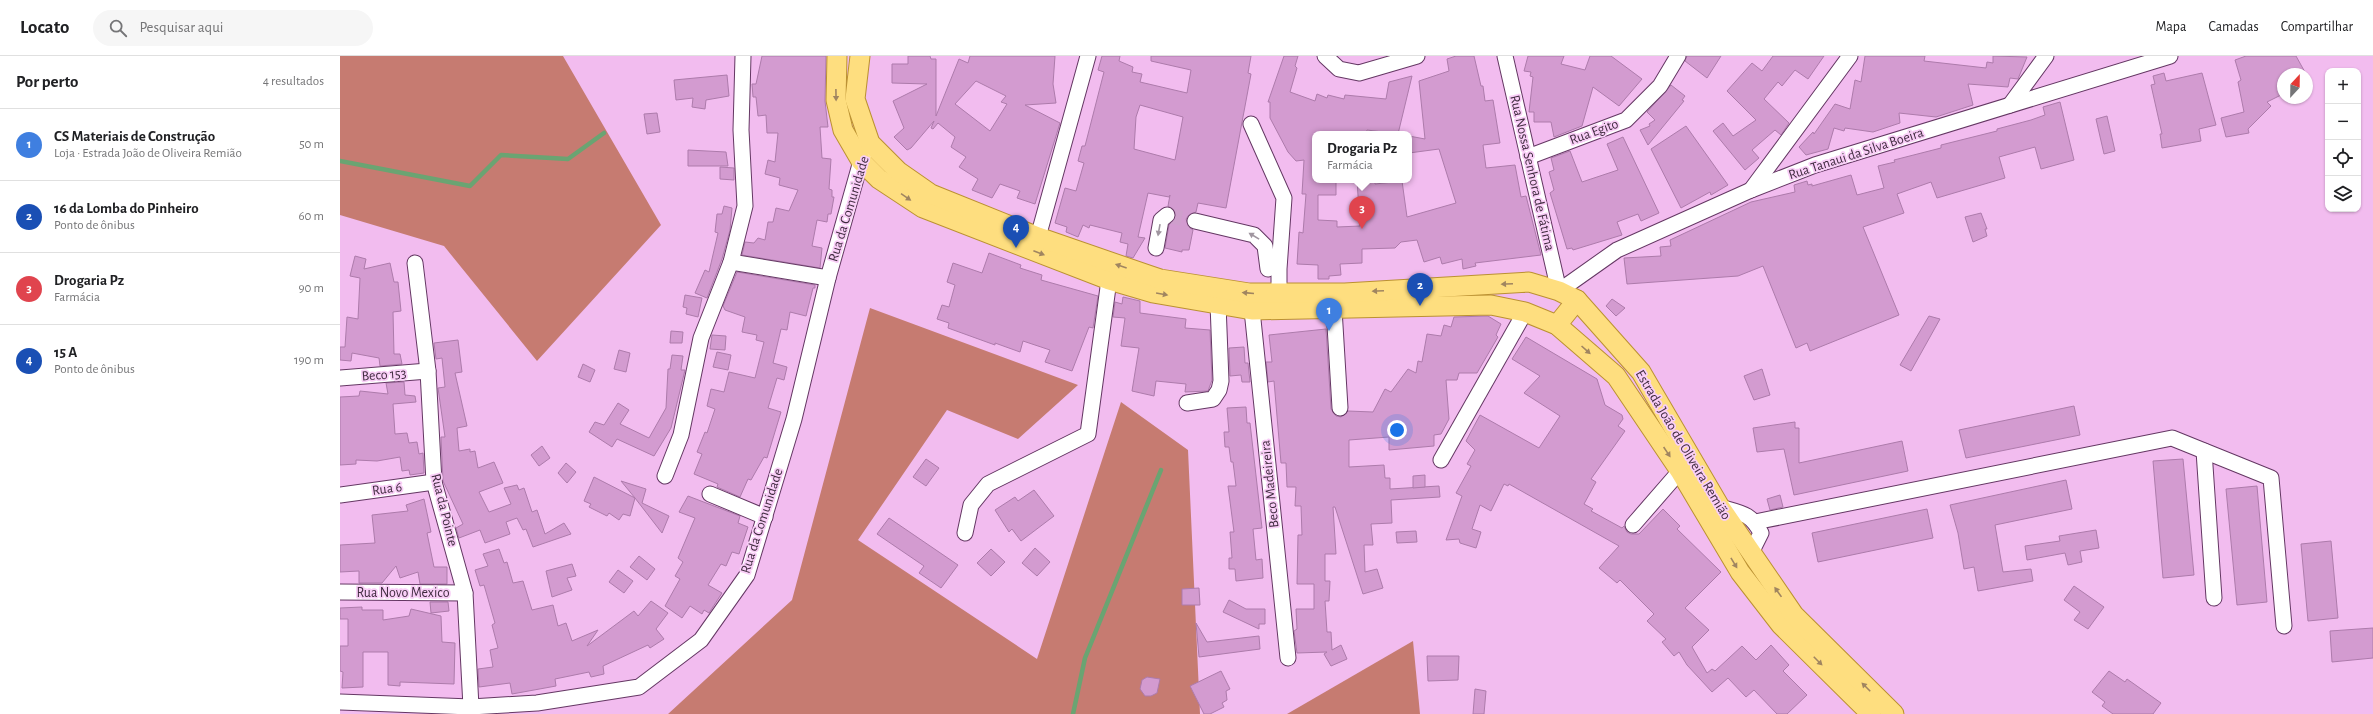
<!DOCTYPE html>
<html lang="pt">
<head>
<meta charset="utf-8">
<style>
  :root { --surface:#fff; --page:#f6f6f6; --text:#202124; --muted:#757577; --line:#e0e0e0; --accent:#d93025 }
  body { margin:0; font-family:"Alegreya Sans",sans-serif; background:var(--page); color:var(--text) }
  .controls { position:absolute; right:12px; top:12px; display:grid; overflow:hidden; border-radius:8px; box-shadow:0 1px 3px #0004 }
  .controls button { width:36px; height:36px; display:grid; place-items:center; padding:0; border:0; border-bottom:1px solid var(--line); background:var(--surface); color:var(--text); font:20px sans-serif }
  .compass { position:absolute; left:1937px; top:12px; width:36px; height:36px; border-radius:50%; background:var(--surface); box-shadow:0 1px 3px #0004; rotate:22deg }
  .you { position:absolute; left:1057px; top:374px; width:14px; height:14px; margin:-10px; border:3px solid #fff; border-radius:50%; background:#1a73e8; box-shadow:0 0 0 6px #1a73e833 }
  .badge { display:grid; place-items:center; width:26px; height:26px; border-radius:50%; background:var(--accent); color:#fff; font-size:13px; font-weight:700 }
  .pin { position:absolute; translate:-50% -33px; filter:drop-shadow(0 1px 2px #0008) }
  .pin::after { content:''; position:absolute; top:21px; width:14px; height:12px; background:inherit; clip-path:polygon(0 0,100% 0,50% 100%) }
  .popup { position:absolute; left:972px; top:75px; width:100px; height:52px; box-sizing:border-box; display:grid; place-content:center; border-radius:8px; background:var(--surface); filter:drop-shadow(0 1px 3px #0005); font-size:13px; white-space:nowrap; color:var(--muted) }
  .popup b { font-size:15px; color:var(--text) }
  .popup::after { content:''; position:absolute; left:50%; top:100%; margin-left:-8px; border:8px solid transparent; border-top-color:var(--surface) }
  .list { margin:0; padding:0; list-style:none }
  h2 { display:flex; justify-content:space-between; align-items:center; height:52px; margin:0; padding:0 16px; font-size:17px }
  h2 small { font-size:13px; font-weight:400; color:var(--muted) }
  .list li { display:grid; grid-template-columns:26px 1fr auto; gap:12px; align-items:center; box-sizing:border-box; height:72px; padding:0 16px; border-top:1px solid var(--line) }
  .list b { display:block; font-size:15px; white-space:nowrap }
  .list p { margin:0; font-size:13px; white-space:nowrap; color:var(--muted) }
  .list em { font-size:13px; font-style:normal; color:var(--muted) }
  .icon { flex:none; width:22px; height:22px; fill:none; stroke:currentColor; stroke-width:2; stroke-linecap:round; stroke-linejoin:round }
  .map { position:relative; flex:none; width:2033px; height:658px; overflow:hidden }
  header { display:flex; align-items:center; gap:24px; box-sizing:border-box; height:56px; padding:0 20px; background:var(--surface); border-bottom:1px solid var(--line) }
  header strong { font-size:19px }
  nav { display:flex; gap:22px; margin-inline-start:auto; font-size:14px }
  .search { width:280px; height:36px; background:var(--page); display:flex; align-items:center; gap:10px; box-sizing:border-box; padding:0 14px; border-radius:22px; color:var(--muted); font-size:15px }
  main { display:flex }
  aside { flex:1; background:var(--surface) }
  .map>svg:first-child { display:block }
  .forest { fill:#c67b71 }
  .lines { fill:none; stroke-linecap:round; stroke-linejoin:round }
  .stream { stroke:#6aa472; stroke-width:4.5 }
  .building { fill:#d39bd0; stroke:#ad7bab; fill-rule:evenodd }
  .minor-tunnel { stroke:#cf9fcc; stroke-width:15; stroke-dasharray:15 8; stroke-linecap:butt }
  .minor-casing { stroke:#643763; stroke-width:17 }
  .major-casing { stroke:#bb9132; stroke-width:21 }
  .minor { stroke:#fff; stroke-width:15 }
  .major { stroke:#fede7f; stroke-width:19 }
  .oneway { fill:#a08560 }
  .oneway2 { fill:#a096a0 }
  .labels { text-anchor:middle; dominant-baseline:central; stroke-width:3.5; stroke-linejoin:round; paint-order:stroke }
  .street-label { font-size:14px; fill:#412c40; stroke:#f9cef7 }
</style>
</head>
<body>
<header>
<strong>Locato</strong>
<div class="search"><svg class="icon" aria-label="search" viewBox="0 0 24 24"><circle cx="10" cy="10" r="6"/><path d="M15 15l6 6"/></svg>Pesquisar aqui</div>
<nav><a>Mapa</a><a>Camadas</a><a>Compartilhar</a></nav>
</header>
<main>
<aside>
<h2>Por perto<small>4 resultados</small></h2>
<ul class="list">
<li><span class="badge" style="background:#3f7fe0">1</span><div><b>CS Materiais de Construção</b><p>Loja · Estrada João de Oliveira Remião</p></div><em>50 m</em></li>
<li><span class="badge" style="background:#1a4fb4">2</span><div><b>16 da Lomba do Pinheiro</b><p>Ponto de ônibus</p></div><em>60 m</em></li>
<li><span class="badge" style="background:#e0444e">3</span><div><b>Drogaria Pz</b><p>Farmácia</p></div><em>90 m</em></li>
<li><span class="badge" style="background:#1a4fb4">4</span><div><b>15 A</b><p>Ponto de ônibus</p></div><em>190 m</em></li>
</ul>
</aside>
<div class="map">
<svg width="2033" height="658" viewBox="0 0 2033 658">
  <rect width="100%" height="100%" fill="#f2bcef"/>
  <g class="forest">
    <path d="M0,0H223L321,169L197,305L104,190L0,159Z"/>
    <path d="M530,252L738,329L678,383L607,354L518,484L697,603L781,346L848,394L860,658H328L452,544Z"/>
    <path d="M1073,585L1080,658H947Z"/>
  </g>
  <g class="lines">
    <g class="stream">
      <path d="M0,105L130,130L161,99L228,103L264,77"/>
      <path d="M733,658L745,602L821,414"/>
    </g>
  </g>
  <g class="building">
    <path d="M422,0H486L485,45L488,71H480L482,102L491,103L489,133L492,134V141H494L491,158H488L487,166L477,164L472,190L482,192L480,212L402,199L405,186L414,187L418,182L425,184L428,166H433L436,152L449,155L458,134L439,129L440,122L425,118L428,104L435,106L438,77H427L426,59L418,60L416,41H413L412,28H416Z"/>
    <path d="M568,0H590L591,3H596V60L619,3L628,7L630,0H715L713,28L716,47L685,49L720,67L695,148L677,142L680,135L660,128L652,142L632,134L638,123L619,111L626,101L611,91L615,81L598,67L593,73L591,72L594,65L571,92L567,94L554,81L564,72L553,45L587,28L552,27V8H568ZM636,25L666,40L661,46L667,48L650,75L615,48Z"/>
    <path d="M762,0H780L779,5L793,11L792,16L802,18L800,26L847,37L851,14L811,5V0H911L908,17L911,18L886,152L858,147L856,156L849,159L846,163L849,171L853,174L849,194H842V196L825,192L829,169L836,162L834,154L828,150L830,139L829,141L808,137L798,181L805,182L793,202L786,200L788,188L780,186L782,177L750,169L749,172L743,169L738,181L726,176L727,171L715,167L725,132L736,135L744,107L738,105L742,90H745L764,16L758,14ZM800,49L843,61L835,104L794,93L796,61Z"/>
    <path d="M944,0H958L955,10L957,12L950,36L975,45L977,38L987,42L988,39L1004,43L1005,39L1046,43L1049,26L1072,20L1058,78L1027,74L1026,78H975V124H996V139H978V164L997,165V171L1020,170L1017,124H1035V128L1062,125L1067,161L1116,147L1099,93L1069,97V80L1085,83L1079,25L1109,15L1107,3L1116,0H1134L1141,30H1143L1145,45L1153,44L1160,87L1143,89L1146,112L1175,109L1181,141L1186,140L1201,199L1135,207L1136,210L1123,213L1122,203L1102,208L1100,201L1084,206L1077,184L1061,186L1055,192L1022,193V207L1000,208L1001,219L989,220V223H978V209L957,208L959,176L963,177L966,138H962L964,104L956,105L948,96L930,62V46H928Z"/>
    <path d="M1188,0H1224L1221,8L1245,14L1250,0H1271L1302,23L1279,50L1253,31L1242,70L1214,81L1211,66H1194V56H1189L1193,21L1190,20L1191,16L1184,15Z"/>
    <path d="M1347,0H1381L1367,22L1345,5Z"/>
    <path d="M1433,0H1484L1468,23L1455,14L1442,30L1438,26L1424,43L1449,67L1441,79L1435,74L1412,94L1419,102L1405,114L1373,75L1383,67L1393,80L1416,64L1387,35L1412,7L1422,15Z"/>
    <path d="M1525,0H1585L1584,5L1646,12L1647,6L1653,7V0L1687,1L1678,23L1670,22L1668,31L1628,28L1633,49L1596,61L1559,57L1560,67L1533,76L1505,72L1504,75L1494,72L1488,93L1466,99L1459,91L1473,76L1474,78L1495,48L1510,53L1515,24L1521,26Z"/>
    <path d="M1906,0H1956L1966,18H1943V38L1927,46L1931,50L1908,73L1909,77L1886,81L1881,62L1904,56L1898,26L1901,24L1895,4Z"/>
    <path d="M1824,17L1826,25L1862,17L1876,69L1859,73L1861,85L1822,92L1820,78H1822L1811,29L1815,28L1813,20Z"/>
    <path d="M387,19L389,40L366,44L365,53L352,51L353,42L336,44L334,24Z"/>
    <path d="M1331,29L1345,40L1342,44L1344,45L1308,89L1300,74L1310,70L1309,68L1315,64L1307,56Z"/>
    <path d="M1720,46L1734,104L1701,113L1695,91L1659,101L1665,122L1597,142L1591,126L1557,138L1564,157L1523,171L1559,259L1470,295L1467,287L1456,292L1423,210L1398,220L1287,228L1284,202L1321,200L1320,191L1331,190L1330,184L1411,146L1455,136L1454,129L1467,125L1468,129L1472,128V130L1511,119L1517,139L1544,132L1538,110L1555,106L1554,104L1601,92V89L1657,75V73L1691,64L1705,59L1703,51Z"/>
    <path d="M317,57L320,76L307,78L304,58Z"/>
    <path d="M1767,60L1775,95L1764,98L1756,63Z"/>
    <path d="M1346,70L1388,129L1371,139L1370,136L1341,152L1311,93Z"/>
    <path d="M1283,81L1319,157L1301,165L1298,158L1277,166L1282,179L1233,194L1232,192L1227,193L1210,137L1214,134L1209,116L1214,114L1211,102L1230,95L1242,126L1278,114L1267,88Z"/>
    <path d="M348,94L386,96L388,110H348Z"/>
    <path d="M380,111L394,112V124L380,123Z"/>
    <path d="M384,150L392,152L390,174L382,203L367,242L355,237L365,214L369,216L378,177L375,176L377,158H382Z"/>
    <path d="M1641,157L1647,173H1645L1647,180L1633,186L1625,161Z"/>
    <path d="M649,197L681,209L680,212L702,219L701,224L758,240L753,272L749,271L732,315L705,306L710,294L683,285L680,296L655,287V289L608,272L609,267L597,263L602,249L609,251L615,229L607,226L613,207L642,217Z"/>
    <path d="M15,200L26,203L24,213L50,207L54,226H58L61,255L53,256L54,298H60L62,308L40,310L39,302L12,297L11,305L0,304V291H5L7,261L18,263L20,222L10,220Z"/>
    <path d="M397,216L475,229V232H473L466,260L450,256L447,274L441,273L433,307L447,311L444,324L437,322L428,352L441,356L427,402L424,401L411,424L408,423L400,441L377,431L378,428L354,418L362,398L357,396L365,376L367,377L375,353L367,350L371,333L384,336L389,316L415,322L424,286L416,284L417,279L402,276L405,261L385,254L383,250Z"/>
    <path d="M345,239L362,242L358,261L346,258L347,252L343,251Z"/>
    <path d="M783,241L800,245V257L846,263L845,272L870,274L872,324L868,335L845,336L846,328L816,325L814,340L792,335L799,292L781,290L785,262L773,261L775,246L782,248Z"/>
    <path d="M1272,243L1285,252L1276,260L1266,250Z"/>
    <path d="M1148,260L1161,268L1156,279L1158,281L1137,317H1119L1117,324H1106L1109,363L1101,378L1094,379V390L1049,394V381L1009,384V411L1044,409L1045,422H1050V433L1099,430L1100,441L1051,444L1052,467L1031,468L1033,489H1024L1025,516L1037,513L1043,532L1023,538L995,451H993L996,498H985V525H990L989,545H985L987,576H991L992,594L1001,589L1007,603L991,610L984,598L987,596L957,597L954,575L957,573L956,553H974V528H957L958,479H962L961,450H955L956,431H947L946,407H941L934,325L928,326L926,306H932L929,279L986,273L991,353L996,360L1001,361L1008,355L1033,356L1045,333L1051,336L1068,313L1076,317L1078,305L1082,306L1087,278L1101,280L1104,269L1111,271L1114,261Z"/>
    <path d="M1589,260L1600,263L1571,315L1560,309Z"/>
    <path d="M331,275L343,276L342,287H330Z"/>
    <path d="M372,279L386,280L385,294L370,293Z"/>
    <path d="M1186,281L1257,323L1265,349L1282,359L1283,363L1278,370L1285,375L1251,423L1256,426L1244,448L1253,453L1251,455L1282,472L1284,470L1287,476L1291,478H1299L1323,453L1340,470L1337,473L1381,516L1345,552L1369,574L1352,591L1367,617L1372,613L1375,615L1402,590L1416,604L1431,589L1449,609L1443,615L1467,639L1447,658H1437L1414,634L1406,641L1388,622L1372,636L1347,609L1339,596L1334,600L1322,586L1326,583L1307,565L1314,558L1280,524L1277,527L1259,512L1279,490L1169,428L1168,430L1164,428L1151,455L1140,449L1132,473L1141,476L1136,492L1120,487L1119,483L1106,484L1122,440L1116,437L1131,410L1127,408L1135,394L1126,385L1140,359L1199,392L1220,360L1184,337L1200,320L1172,303Z"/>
    <path d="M118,284L122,316L115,317L127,370L117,372L119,395L130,393V396L135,395L138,412L154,406L163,427L139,436L149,456L171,448L164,432L177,429L179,434L184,432L192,456L197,454L205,478L224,467L231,478L193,491L186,473L183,474L177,462L166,466L170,478L145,487L140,474L119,482L116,472L123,468L103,425L101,381H105L98,332L105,331L102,302L96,303L94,287Z"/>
    <path d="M904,291L905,307H908L910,326H902L901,319L890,320L889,292Z"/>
    <path d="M279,294L290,297L286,316L274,313Z"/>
    <path d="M377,296L391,299L388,314L373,311Z"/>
    <path d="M332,299L343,300L341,314H345L331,372L314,400L277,383L272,391L249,376L255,366L264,369L278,347L289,354L280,368L309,382L326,352L328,313H330Z"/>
    <path d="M243,308L255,314L250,326L238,321Z"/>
    <path d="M1422,313L1430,339L1414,344L1404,320Z"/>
    <path d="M64,326L65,339L75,340L76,346L53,348L55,378L67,377L69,387L77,386L79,398L83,397L84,417L70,419L69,414L62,415L60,401L37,405L16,404V408L0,409V341L19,340L20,335L48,338L46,327Z"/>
    <path d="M1734,350L1740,379L1626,402L1619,374Z"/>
    <path d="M906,351L907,367H910L922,472L913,473L916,504L922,503L923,522L896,525L895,513H889V502H892L890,476H894L888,430H896L893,406H891L889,391H885L884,376H889L887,352Z"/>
    <path d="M1455,366V372H1459V407L1562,385L1568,415L1454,439L1444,393L1417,396L1413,372Z"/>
    <path d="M202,390L210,402L199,410L191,399Z"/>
    <path d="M586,403L599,412L586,430L573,421Z"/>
    <path d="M1843,403L1854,519L1823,522L1813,405Z"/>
    <path d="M226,407L236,416L227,427L218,417Z"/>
    <path d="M1085,419V431L1073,432V420Z"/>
    <path d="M254,421L295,442L281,425L306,433L302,447L329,460L322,477L295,442L290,460L283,458L279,464L269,457L267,460L249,451L251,448L244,445Z"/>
    <path d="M1726,424L1732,453L1655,469L1663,516L1691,513L1693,525L1638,535L1634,511L1624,513L1618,477L1610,449Z"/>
    <path d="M1917,430L1927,546L1897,549L1886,433Z"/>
    <path d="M694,434L714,460L681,485L672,473L669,476L655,454L675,441L678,445Z"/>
    <path d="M1440,439L1443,451L1430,454L1427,443Z"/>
    <path d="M348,440L400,460L398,467L408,471L399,498L392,496L386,510L381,508L368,529L382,537L369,557L364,554L362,558L350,550L342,562L325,550L340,523L335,520L343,506L338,502L355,462L339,456Z"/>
    <path d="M84,443L91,476L87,477L94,511H107V528H80L78,516L60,522L56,510L42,527H19V515L0,516V489L35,487L32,459L68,455L66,449Z"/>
    <path d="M1587,453L1593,482L1478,506L1472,477Z"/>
    <path d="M549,462L618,509L601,532L579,517L584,510L537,478Z"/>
    <path d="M1756,474L1759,492L1740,495L1742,506L1728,509L1725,497L1687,504L1685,490L1720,485L1719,480Z"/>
    <path d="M1076,475L1077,486L1057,487L1056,476Z"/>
    <path d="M1991,485L1998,562L1968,565L1961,488Z"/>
    <path d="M695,492L710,506L697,520L682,507Z"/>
    <path d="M159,493L164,507L167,506L173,527L183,525L192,554L213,549L218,570L226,567L232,585L258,574L247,590L294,555L298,560L311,545L328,557L316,573L324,583L310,592L308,589L263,610L264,618L251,621L249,616L215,623L216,630L172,638L170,627L139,631L138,613L153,611L150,594L158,592L152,569L155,567L144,529L140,530L135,514L148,510L143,498Z"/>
    <path d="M651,493L665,506L651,520L637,507Z"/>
    <path d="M299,500L315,513L307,524L290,511Z"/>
    <path d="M232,508L236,520L227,522L232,534L212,541L206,515Z"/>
    <path d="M278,514L293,525L284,537L269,526Z"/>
    <path d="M1734,530L1764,551L1748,573L1734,564L1740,556L1724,544Z"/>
    <path d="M859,532L860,549H842V533Z"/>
    <path d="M889,544L906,553H925V568H919V573L883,556Z"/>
    <path d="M90,546H108L109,555L91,557Z"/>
    <path d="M22,551V554H43V564L69,560L71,553L101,560L102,586L115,587L114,628L60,626V630L48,629V596H23V631L2,632L3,616L0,615V590H8V563H0V552Z"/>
    <path d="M856,567L867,586L919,580L920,593L859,601Z"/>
    <path d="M2033,572V602L1992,606L1990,575Z"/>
    <path d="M1087,600H1119L1118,624L1088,625Z"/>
    <path d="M881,615L890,633L886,635L887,644L882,647L884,651L870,658H864L850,630Z"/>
    <path d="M1769,615L1785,626L1787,623L1821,647L1813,658H1773L1762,650L1765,646L1752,636Z"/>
    <path d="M807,621L820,623L817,637L811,640H805L800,633L802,624Z"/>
    <path d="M1135,633L1146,635L1144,658H1133Z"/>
  </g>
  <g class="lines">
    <path class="minor-tunnel" d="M827,159L855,165"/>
    <g class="minor-casing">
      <g id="minor">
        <path d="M985,0L999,13L1019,17L1077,0"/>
        <path d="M1165,0L1219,235L1277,194L1411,134L1475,109L1830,0"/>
        <path d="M1670,49L1706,0"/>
        <path d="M911,68L944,142L939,213V237"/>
        <path d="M1188,101L1286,64L1320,30L1338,0"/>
        <path d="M1411,134L1510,0"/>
        <path d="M855,165L914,179L925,190L928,213"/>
        <path d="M698,181L748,0"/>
        <path d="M816,192L821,164L827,159"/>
        <path d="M391,206L488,222"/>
        <path d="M75,207L88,315L94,426L125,537L131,651"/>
        <path d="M994,253L1000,352"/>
        <path d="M912,254L948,602"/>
        <path d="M0,322L88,315"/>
        <path d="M847,347L873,343L879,334L881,325L878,248"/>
        <path d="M1864,395L1874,542"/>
        <path d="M1101,404L1185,256"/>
        <path d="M325,420L341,379L361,282L391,206L405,150L401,74L403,0"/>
        <path d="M370,438L425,461"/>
        <path d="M0,439L94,426"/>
        <path d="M1380,451C1401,457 1411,457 1421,477L1411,497"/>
        <path d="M1415,466L1832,382L1931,422L1944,570"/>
        <path d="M1293,469L1340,415"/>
        <path d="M625,477L631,449L648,428L748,378L769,224"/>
        <path d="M0,536L125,537"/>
        <path d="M0,646L131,651L197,647L299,631L361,584L407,519L454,363L488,222L521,105L525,96"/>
      </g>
    </g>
    <g class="major-casing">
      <g id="major">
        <path d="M497,0L496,44L503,74L521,105L539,123L583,152L769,224L813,237L912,254L1151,249L1185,256L1217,269L1276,320L1340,415L1400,516L1441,569L1531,658"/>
        <path d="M520,0L515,43L530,87L558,115L591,138L698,181L808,219L820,223L909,237H1005L1189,226L1219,235L1237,244L1301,316L1380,451L1454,559L1554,658"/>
        <path d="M1217,269L1237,244"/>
      </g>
    </g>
    <use href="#minor" class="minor"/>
    <use href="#major" class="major"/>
  </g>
  <defs><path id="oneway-solid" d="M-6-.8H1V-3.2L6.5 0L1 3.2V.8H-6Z"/></defs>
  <g class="oneway">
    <use href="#oneway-solid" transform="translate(496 39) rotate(89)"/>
    <use href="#oneway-solid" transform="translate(566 141) rotate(34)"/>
    <use href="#oneway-solid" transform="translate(699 197) rotate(21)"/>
    <use href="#oneway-solid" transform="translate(781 210) rotate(-161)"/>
    <use href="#oneway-solid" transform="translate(1167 228) rotate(177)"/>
    <use href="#oneway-solid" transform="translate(1038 235) rotate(177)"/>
    <use href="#oneway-solid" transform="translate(908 237) rotate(-175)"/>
    <use href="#oneway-solid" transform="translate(822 238) rotate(10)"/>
    <use href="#oneway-solid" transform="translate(1246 294) rotate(42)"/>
    <use href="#oneway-solid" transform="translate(1327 396) rotate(56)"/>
    <use href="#oneway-solid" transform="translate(1394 507) rotate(59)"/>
    <use href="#oneway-solid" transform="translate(1438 536) rotate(-125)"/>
    <use href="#oneway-solid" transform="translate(1478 605) rotate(45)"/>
    <use href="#oneway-solid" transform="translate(1526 631) rotate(-135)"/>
  </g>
  <g class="oneway2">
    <use href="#oneway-solid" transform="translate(819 174) rotate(100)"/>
    <use href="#oneway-solid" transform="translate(914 180) rotate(-149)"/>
  </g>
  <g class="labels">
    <g class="street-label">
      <text transform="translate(1254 76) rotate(-20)">Rua Egito</text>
      <text transform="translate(1516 98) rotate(-18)">Rua Tanaui da Silva Boeira</text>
      <text transform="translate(1192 117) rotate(77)">Rua Nossa Senhora de Fátima</text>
      <text transform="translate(509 153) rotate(-73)">Rua da Comunidade</text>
      <text transform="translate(44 319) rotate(-4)">Beco 153</text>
      <text transform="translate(1343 389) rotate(59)">Estrada João de Oliveira Remião</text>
      <text transform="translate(930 428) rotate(-96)">Beco Madeireira</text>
      <text transform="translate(47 433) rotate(-8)">Rua 6</text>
      <text transform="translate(104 454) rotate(76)">Rua da Pointe</text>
      <text transform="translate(422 465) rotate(-72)">Rua da Comunidade</text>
      <text x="63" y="537">Rua Novo Mexico</text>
    </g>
  </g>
</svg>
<div class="controls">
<button>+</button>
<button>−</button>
<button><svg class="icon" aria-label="locate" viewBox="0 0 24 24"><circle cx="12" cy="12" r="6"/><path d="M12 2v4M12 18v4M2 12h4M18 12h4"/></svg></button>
<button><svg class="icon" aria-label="layers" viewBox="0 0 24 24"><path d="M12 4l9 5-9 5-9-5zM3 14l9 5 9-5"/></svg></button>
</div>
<svg class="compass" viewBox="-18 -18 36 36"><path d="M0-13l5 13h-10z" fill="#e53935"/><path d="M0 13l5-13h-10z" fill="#757577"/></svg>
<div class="you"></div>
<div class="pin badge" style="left:989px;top:275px;background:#3f7fe0">1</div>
<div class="pin badge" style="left:1080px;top:250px;background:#1a4fb4">2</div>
<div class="pin badge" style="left:1022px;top:173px;background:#e0444e">3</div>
<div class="popup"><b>Drogaria Pz</b>Farmácia</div>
<div class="pin badge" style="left:676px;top:192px;background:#1a4fb4">4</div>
</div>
</main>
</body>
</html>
